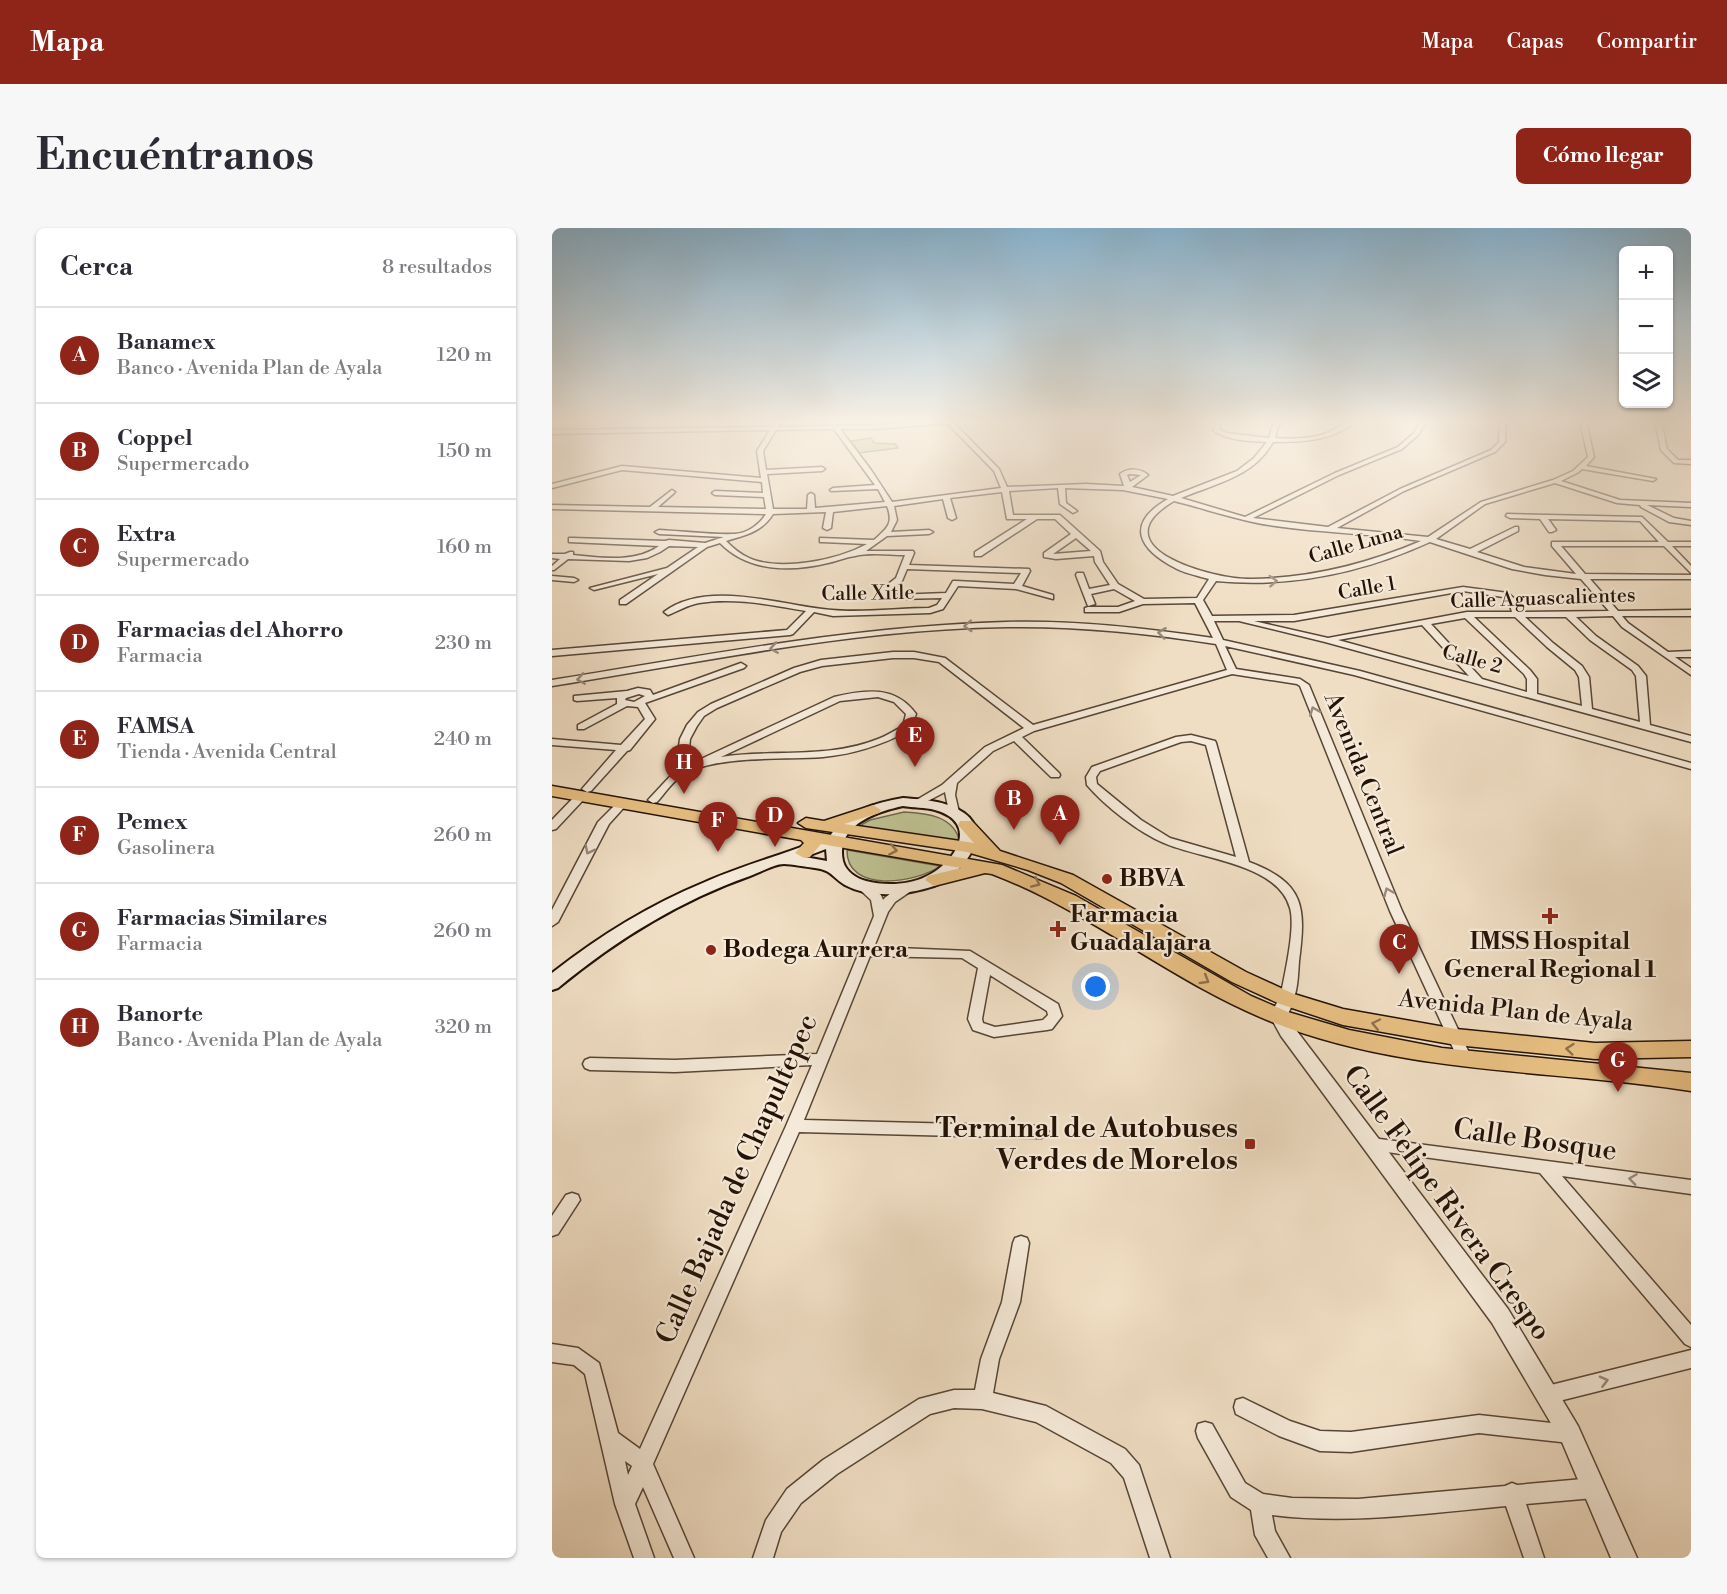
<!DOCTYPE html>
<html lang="es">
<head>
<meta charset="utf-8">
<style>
  :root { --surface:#fff; --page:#f7f7f7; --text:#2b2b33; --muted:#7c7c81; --line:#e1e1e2; --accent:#8f2418 }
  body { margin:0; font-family:"Libre Bodoni",serif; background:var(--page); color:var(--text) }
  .controls { position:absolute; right:18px; top:18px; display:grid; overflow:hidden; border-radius:9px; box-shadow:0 2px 4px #0004 }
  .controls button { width:54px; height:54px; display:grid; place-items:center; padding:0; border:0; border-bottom:2px solid var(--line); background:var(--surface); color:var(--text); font:30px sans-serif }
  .you { position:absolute; left:544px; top:759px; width:21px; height:21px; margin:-15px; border:4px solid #fff; border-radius:50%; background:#1a73e8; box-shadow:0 0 0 9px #1a73e833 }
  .badge { display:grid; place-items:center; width:39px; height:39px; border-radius:50%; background:var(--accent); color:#fff; font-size:20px; font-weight:700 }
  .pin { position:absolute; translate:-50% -50px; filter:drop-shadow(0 2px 3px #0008) }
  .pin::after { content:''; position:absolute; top:32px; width:21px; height:18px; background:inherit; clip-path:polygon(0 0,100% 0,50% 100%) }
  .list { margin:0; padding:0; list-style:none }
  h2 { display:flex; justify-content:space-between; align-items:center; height:78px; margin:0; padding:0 24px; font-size:26px }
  h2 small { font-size:20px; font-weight:400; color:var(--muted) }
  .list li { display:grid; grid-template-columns:39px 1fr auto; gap:18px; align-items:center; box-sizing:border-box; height:96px; padding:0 24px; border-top:2px solid var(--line) }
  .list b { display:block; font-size:22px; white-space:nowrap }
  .list p { margin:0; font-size:20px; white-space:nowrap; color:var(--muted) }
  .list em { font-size:20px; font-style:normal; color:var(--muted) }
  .icon { flex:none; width:33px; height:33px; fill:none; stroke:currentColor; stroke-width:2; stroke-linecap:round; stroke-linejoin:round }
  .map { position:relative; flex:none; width:1139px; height:1330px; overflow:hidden; border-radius:9px }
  header { display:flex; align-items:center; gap:36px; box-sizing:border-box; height:84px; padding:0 30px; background:var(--accent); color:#fff }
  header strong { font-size:28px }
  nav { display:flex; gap:33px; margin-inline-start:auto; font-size:21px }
  .intro { display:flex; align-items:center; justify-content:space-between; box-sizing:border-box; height:144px; padding:0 36px }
  h1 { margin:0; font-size:42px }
  .button { padding:15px 27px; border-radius:9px; background:var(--accent); color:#fff; font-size:21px; font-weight:700 }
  main { display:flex; gap:36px; padding:0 36px }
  aside { flex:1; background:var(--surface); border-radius:9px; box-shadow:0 2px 4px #0004 }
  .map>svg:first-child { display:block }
  .green { fill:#bec091; stroke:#71694c; stroke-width:1.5 }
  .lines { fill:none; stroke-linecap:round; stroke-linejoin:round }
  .minor-casing { stroke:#574536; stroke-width:3 }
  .tertiary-casing { stroke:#574536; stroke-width:3 }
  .secondary-casing { stroke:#241206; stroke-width:4 }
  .primary-casing { stroke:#241206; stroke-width:3 }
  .minor { fill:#f5ead9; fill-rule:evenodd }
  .tertiary { fill:#f5ead9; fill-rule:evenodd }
  .secondary { fill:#f5ead9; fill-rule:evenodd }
  .primary { fill:#e8bf82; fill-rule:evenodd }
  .oneway { stroke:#97897a }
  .oneway2 { stroke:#90714a }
  .poi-dot { fill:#8f2418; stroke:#f5ead9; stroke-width:2 }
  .labels { text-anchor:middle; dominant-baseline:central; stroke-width:4.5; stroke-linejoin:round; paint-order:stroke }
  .far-street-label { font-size:20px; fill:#241206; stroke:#f5ead9 }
  .street-label { font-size:24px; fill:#241206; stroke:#f5ead9 }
  .poi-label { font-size:24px; font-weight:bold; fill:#241206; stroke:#f5ead9; text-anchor:start }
  .near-poi-label { font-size:28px; font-weight:bold; fill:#241206; stroke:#f5ead9; text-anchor:end }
  .near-street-label { font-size:28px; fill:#241206; stroke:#f5ead9 }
</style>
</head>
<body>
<header>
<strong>Mapa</strong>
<nav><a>Mapa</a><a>Capas</a><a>Compartir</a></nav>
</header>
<div class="intro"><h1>Encuéntranos</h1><a class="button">Cómo llegar</a></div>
<main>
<aside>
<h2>Cerca<small>8 resultados</small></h2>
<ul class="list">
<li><span class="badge">A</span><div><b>Banamex</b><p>Banco · Avenida Plan de Ayala</p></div><em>120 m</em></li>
<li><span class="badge">B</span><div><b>Coppel</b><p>Supermercado</p></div><em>150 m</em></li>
<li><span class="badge">C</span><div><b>Extra</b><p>Supermercado</p></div><em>160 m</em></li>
<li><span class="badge">D</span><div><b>Farmacias del Ahorro</b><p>Farmacia</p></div><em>230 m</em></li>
<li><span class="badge">E</span><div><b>FAMSA</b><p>Tienda · Avenida Central</p></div><em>240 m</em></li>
<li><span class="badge">F</span><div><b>Pemex</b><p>Gasolinera</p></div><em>260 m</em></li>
<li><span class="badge">G</span><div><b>Farmacias Similares</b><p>Farmacia</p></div><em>260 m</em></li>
<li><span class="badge">H</span><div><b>Banorte</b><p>Banco · Avenida Plan de Ayala</p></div><em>320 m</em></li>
</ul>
</aside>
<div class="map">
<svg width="1139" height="1330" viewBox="0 0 1139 1330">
  <rect width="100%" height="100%" fill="#f0dec4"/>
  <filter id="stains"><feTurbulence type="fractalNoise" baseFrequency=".00333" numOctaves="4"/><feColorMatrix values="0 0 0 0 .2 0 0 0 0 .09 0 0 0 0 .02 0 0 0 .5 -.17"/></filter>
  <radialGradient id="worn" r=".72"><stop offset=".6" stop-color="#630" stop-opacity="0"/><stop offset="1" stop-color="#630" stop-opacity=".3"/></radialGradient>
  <g class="green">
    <path d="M319,210L322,215L343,216L346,220L307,225L299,213Z"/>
    <path d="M352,584C375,585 402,588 408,614L307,598L318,592Z"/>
    <path d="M295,622L388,638C365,655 294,666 295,622Z"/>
  </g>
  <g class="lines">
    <g class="minor-casing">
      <g id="minor">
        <path d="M377,193H400L447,241L455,259L534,256L572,258L568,246C576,240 588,240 596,247L580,259L621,268L685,243L702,230L715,214C697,213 676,213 661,202L665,195H669L667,201L674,205L717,210L720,199L725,193H732L726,199L723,210C739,211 757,211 772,206C783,202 793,193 804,193C782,213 750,214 721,214C702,249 662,256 629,270L693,289L783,245L846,219L862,205L869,193H875L866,207L850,221L787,247L701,290L776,299L848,261L939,222L947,214L948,193H954L953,214L943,224L852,263L785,300L876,309L929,274L1001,252L1021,243L1036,229L1028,193H1034L1042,229L1034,238L1104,251L1101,253L1030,241L1025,245L1009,253L1068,272L1139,275V279L1095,277L1122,290L1139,293V297L1117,294L1089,279L1088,277L1065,275L1003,255L933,276L884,311L918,321L963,299H966V303L925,324L972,339L1024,346L1000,318V314H1107L1088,293L996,291L1004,302L1000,304H997L988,291L958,290L954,288L955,286L1090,289L1116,314H1139V318H1120L1139,338V345L1112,318H1009L1033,346L1139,347V351H1038L1066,383L1139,382V388H1070L1076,395L1116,424L1139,423V429H1123L1139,440V447L1070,399L1061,388L1024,389L1044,408L1086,438L1094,448L1098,497L1139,508V514L773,414L687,393H662L671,412L808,443L1139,535V541L802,447L673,418L684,441L748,451L757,457L850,683L920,831L918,835L913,836L908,835L906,831L838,683L748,458L745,456L680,446L482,503L470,509L507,545L508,547L507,549H499L462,513L441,523L405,555L403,567L407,584L402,587L397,584L393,564L370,576H362L361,574L390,557L433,519L472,500L387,434L362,430H341L270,438L248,444L165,480L152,488L145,498L138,511L135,538L148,534L149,531L282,469C313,462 343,457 364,486L358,502C330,517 303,526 271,529C232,532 169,527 134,545C123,550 113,565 105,574L101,575L96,572L124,542L128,511L135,497L146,484L159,476L242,440L269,432L341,424H362L393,430L481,497L675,442L664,416C595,405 526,398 455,399C302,401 151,434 0,458V452C151,428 301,398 454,394C523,392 593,400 661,410L643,375L591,376L567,384H533V380L536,379H566L583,373L562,361L539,366L543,376L536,378L524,347L525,345H531L537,361L558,357L543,334L542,328L504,331L492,329V325L519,306L503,291H485L429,328H423V324L475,291H455L450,264L398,270L404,290L400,292L396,290L391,271L342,278L345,292L339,304L377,302L381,304L377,306L335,308L314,323H361L362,325L357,337L477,341L478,343L470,358L501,367V371L464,361L406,358L391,381L378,385L281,388L262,384L241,406L238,407L0,428V422L235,402L254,383C220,377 181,369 147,375C136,377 126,383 116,387L112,384C155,351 231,378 280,382C310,385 347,380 377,380L385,377L390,370L343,371L326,368V364L344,350L353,327C337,327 318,324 303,328C294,329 285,333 276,335C239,344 196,344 168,315L155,319L74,376H68V372L106,346L42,362L38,360L115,340L146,319L117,318L108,324L95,330L77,333L16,331L2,342H0V338L8,331L0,330V326H13L18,324H21V327C49,330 84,335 107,318L17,314V310H20L113,313L117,312L153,315L172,309L107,306L103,304L107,302C130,303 161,307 183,306C196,305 208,296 214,286L0,281V277L98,279L120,262L123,264L122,265L106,279L214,281L212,269L163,267L160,265L163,263L211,265L210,254L70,242L0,260V256L70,238L209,250L205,223L218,202L0,206V202L220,199L225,194L228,196L226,199L325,197ZM395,195L442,243L449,260L340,274L319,242L288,201H325ZM282,201L323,257L281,260L278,262L279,263L326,261L333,274L263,280L262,267L259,265L256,267L255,281H221L215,246L270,243L273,241L270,239L214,242L211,223L224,202ZM577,246L589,247L578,254L575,247ZM506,260L508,276L521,285L525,283L514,275L513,260L571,262L616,271C572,296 587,322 625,341C635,346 647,348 657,351L645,370L592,371L566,356L551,334L548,323L508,287H461L457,263ZM622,273C654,281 685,292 717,297C768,305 818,305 869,313C815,336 759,350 700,351C660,352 544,319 622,273ZM335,278C342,296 335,300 322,312L268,310V314H271L315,316C286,332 228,344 197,330C188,326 181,320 174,313C194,307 210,304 221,286L274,284L271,300L275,302L279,300L281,284ZM524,310L539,323L501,326ZM878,314L960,341L993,347L1029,351L1057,383L969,384L965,373L956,365L911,359L742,387L660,388L651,372L664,353C739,360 810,345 878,314ZM355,341L469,345L462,356L404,353H401L394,365L343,367L335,365L350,353ZM911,363L951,369L957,374L960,384H915L776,410L702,393H742ZM922,389H963L995,419L1023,442L1027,449L1030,478L985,466V451L978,442ZM973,389H1014L1038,412L1080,442L1084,448L1088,494L1040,481L1037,449L1030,438L1001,415ZM913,390L972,446L975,451V464L930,451L879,396ZM870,397L917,448L786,412ZM326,469L342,474L354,486L351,498C342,503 334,508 326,511C277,531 220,521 169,529L288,473Z"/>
        <path d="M1103,193H1109L1115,221L1126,232H1139V236L1122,235L1109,222Z"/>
        <path d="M0,348L22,350L26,352L22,354L0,352Z"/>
        <path d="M189,435L194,438L192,440L93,475L103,491L78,522L75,523L39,563L35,564L30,561L64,522L0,517V511L69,517L93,491L86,479L75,478L32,501H26V497L65,476V470L25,473L22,472V468L75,463L86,460L98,462L101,467ZM87,466L93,468L82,474L73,472L74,470Z"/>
        <path d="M639,507L663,513L664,515L697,634C753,655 754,679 747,733C746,746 746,763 740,774H730L728,771C732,749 744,700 738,680C726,635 647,631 612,615C586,604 553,578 535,557L534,549L540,539L624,509ZM639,513L654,517L684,629L618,610L589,592L545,556L544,549L548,543L629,514Z"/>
        <path d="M29,565L33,566L34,568L33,570L4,601L0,602V592L25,566Z"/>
        <path d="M71,572L76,575L57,596L6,694L0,698V682L46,594L67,573Z"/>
        <path d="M310,654L329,667L331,672C337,665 351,656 360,658L362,661L343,674L336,684L322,719L418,723L506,776L510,788L500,801L495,802L442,809L421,802L416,791L426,740L410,730L318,728L252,892L489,898L494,900L497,904L494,908L489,910L247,904L101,1236L142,1330H122L91,1259L83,1276L102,1330H82L63,1276L33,1146L22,1137L0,1134V1116L26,1120L47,1135L66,1205L88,1221L234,898L260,837L123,844L38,842L33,840L31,836L33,832L38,830L123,832L265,826L322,688L319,672L304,658ZM438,747L495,783L496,787L491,792L443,799L431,795L430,791ZM73,1233L80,1238L76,1247Z"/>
        <path d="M820,910L1139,952V966L1010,948L1139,1097V1119L1133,1116L988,945L820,922L815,920L812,916L815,912Z"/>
        <path d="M20,965L26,967L28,972L6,1006L0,1008V988L14,967Z"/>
        <path d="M469,1008L475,1010L477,1015L468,1074L447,1131L441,1165L494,1178L573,1221L587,1237L618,1330H598L572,1250L559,1235L484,1194L430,1181L402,1180L378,1186L285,1246L249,1275L229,1304L221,1330H201L214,1292L235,1261L271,1232L367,1171L402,1162H423L429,1131L450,1074L461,1015L463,1010Z"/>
        <path d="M1139,1122V1140L995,1176L988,1174L986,1167L988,1160L995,1158Z"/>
        <path d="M691,1170L738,1193L768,1203L799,1204L927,1187L1018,1197L1025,1199L1027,1206L1025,1213L1018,1215L927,1205L799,1224L768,1223L727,1208L684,1186L682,1179L684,1172Z"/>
        <path d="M653,1194L660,1196L693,1255L711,1266L740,1270L806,1271L953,1258L960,1255L965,1257L1042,1250L1049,1253L1052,1260L1049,1267L1042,1270L974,1276L992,1330H972L954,1278C877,1285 798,1297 720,1287L723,1303L738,1330H716L703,1307L699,1282L679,1269L646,1210L644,1203L646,1196Z"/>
      </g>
    </g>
    <g class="tertiary-casing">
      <path id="tertiary" d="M735,765L741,767L743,771L735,788L741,798L956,1081L1026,1198L1085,1330H1059L1010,1214L940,1095L729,808L718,788L729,767Z"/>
    </g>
    <g class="secondary-casing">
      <path id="secondary" d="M351,570C372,572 393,572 412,585C443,607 407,649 382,658C355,667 319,671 293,657C280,649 280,642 263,640C254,639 239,636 232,636C222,636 207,645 198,648C127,673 64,712 6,760L0,762V745C47,708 97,677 153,654C194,636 237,625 278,608C295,583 322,575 351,570ZM351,578C361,580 373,579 383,582C429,595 403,636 373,649C357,657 332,658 314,653C304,650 294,644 291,633C283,598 323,584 351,578ZM274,621L275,633L253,629Z"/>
    </g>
    <g class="primary-casing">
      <g id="primary">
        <path d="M0,558L450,637L524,668L699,768L736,784L797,802L890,820L1139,845V863C999,841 854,847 720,794C621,755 540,684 440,646L433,645L382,658L373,652L376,648L409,640L269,616L258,629L252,630L243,625L252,615L249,612L0,568Z"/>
        <path d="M321,577L329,582L327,585L292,596L422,615L406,597L408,593H420L448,623L521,647L694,744L742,766L791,781L904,801L1043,815L1139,813V829L1043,831L904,817L791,797L728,776L680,754L509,655L476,642L415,624L254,600L246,595L254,590L272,593Z"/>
      </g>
    </g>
    <use href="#minor" class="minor"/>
    <use href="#tertiary" class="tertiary"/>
    <use href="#secondary" class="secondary"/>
    <use href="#primary" class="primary"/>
  </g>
  <defs><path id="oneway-chevron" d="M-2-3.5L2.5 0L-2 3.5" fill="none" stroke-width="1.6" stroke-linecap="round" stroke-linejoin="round" transform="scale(1.5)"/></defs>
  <g class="oneway">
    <use href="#oneway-chevron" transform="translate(721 353) rotate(-4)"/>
    <use href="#oneway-chevron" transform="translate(416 398) rotate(177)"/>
    <use href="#oneway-chevron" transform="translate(610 405) rotate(-173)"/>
    <use href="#oneway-chevron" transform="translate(222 420) rotate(171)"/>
    <use href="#oneway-chevron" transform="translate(29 451) rotate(171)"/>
    <use href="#oneway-chevron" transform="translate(762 483) rotate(-112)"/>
    <use href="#oneway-chevron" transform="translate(37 622) rotate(117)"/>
    <use href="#oneway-chevron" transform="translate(836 664) rotate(-113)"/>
    <use href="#oneway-chevron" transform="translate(1081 951) rotate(-172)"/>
    <use href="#oneway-chevron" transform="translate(1052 1153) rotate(-14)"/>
  </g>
  <g class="oneway2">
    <use href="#oneway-chevron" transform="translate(341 622) rotate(10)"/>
    <use href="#oneway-chevron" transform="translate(484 655) rotate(24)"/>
    <use href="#oneway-chevron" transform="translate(653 752) rotate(31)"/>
    <use href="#oneway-chevron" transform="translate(824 796) rotate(-168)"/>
    <use href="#oneway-chevron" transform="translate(1018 821) rotate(-174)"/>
  </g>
  <linearGradient id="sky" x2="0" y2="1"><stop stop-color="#89b7d5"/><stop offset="0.51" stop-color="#f8f0e4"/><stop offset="1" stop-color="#f8f0e4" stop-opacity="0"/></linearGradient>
  <rect width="1139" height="379" fill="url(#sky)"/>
  <g class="poi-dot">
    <circle cx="555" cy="651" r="6"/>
    <path d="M995 679h6v6h6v6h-6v6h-6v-6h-6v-6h6z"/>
    <path d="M503 692h6v6h6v6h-6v6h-6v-6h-6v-6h6z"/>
    <circle cx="159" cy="722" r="6"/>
    <rect x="692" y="910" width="12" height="12" rx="3"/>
  </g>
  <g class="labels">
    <g class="far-street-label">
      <text transform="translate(804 317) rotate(-16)">Calle Luna</text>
      <text transform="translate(815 361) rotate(-10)">Calle 1</text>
      <text transform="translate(316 366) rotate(-1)">Calle Xitle</text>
      <text transform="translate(991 371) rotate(-2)">Calle Aguascalientes</text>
      <text transform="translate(920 432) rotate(15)">Calle 2</text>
    </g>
    <g class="street-label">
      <text transform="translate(811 546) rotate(68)">Avenida Central</text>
      <text transform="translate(964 783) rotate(6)">Avenida Plan de Ayala</text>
    </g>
    <g class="poi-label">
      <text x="567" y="651">BBVA</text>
      <text x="518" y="687">Farmacia<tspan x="518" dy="28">Guadalajara</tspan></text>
      <text x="998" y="714" text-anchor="middle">IMSS Hospital<tspan x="998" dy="28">General Regional 1</tspan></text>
      <text x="171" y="722">Bodega Aurrera</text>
    </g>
    <g class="near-poi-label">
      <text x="686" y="900">Terminal de Autobuses<tspan x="686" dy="32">Verdes de Morelos</tspan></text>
    </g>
    <g class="near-street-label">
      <text transform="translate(983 912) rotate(8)">Calle Bosque</text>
      <text transform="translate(185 951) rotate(-66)">Calle Bajada de Chapultepec</text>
      <text transform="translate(895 975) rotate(54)">Calle Felipe Rivera Crespo</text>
    </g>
  </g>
  <rect width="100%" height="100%" filter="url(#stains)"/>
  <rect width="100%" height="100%" fill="url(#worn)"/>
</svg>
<div class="controls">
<button>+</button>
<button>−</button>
<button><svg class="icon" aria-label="layers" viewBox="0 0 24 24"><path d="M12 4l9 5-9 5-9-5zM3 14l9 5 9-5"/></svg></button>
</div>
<div class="you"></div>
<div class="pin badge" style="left:508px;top:617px">A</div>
<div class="pin badge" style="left:462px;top:602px">B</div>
<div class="pin badge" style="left:847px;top:746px">C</div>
<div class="pin badge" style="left:223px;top:619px">D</div>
<div class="pin badge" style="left:363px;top:539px">E</div>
<div class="pin badge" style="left:166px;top:624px">F</div>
<div class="pin badge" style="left:1066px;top:864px">G</div>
<div class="pin badge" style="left:132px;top:566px">H</div>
</div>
</main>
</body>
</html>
